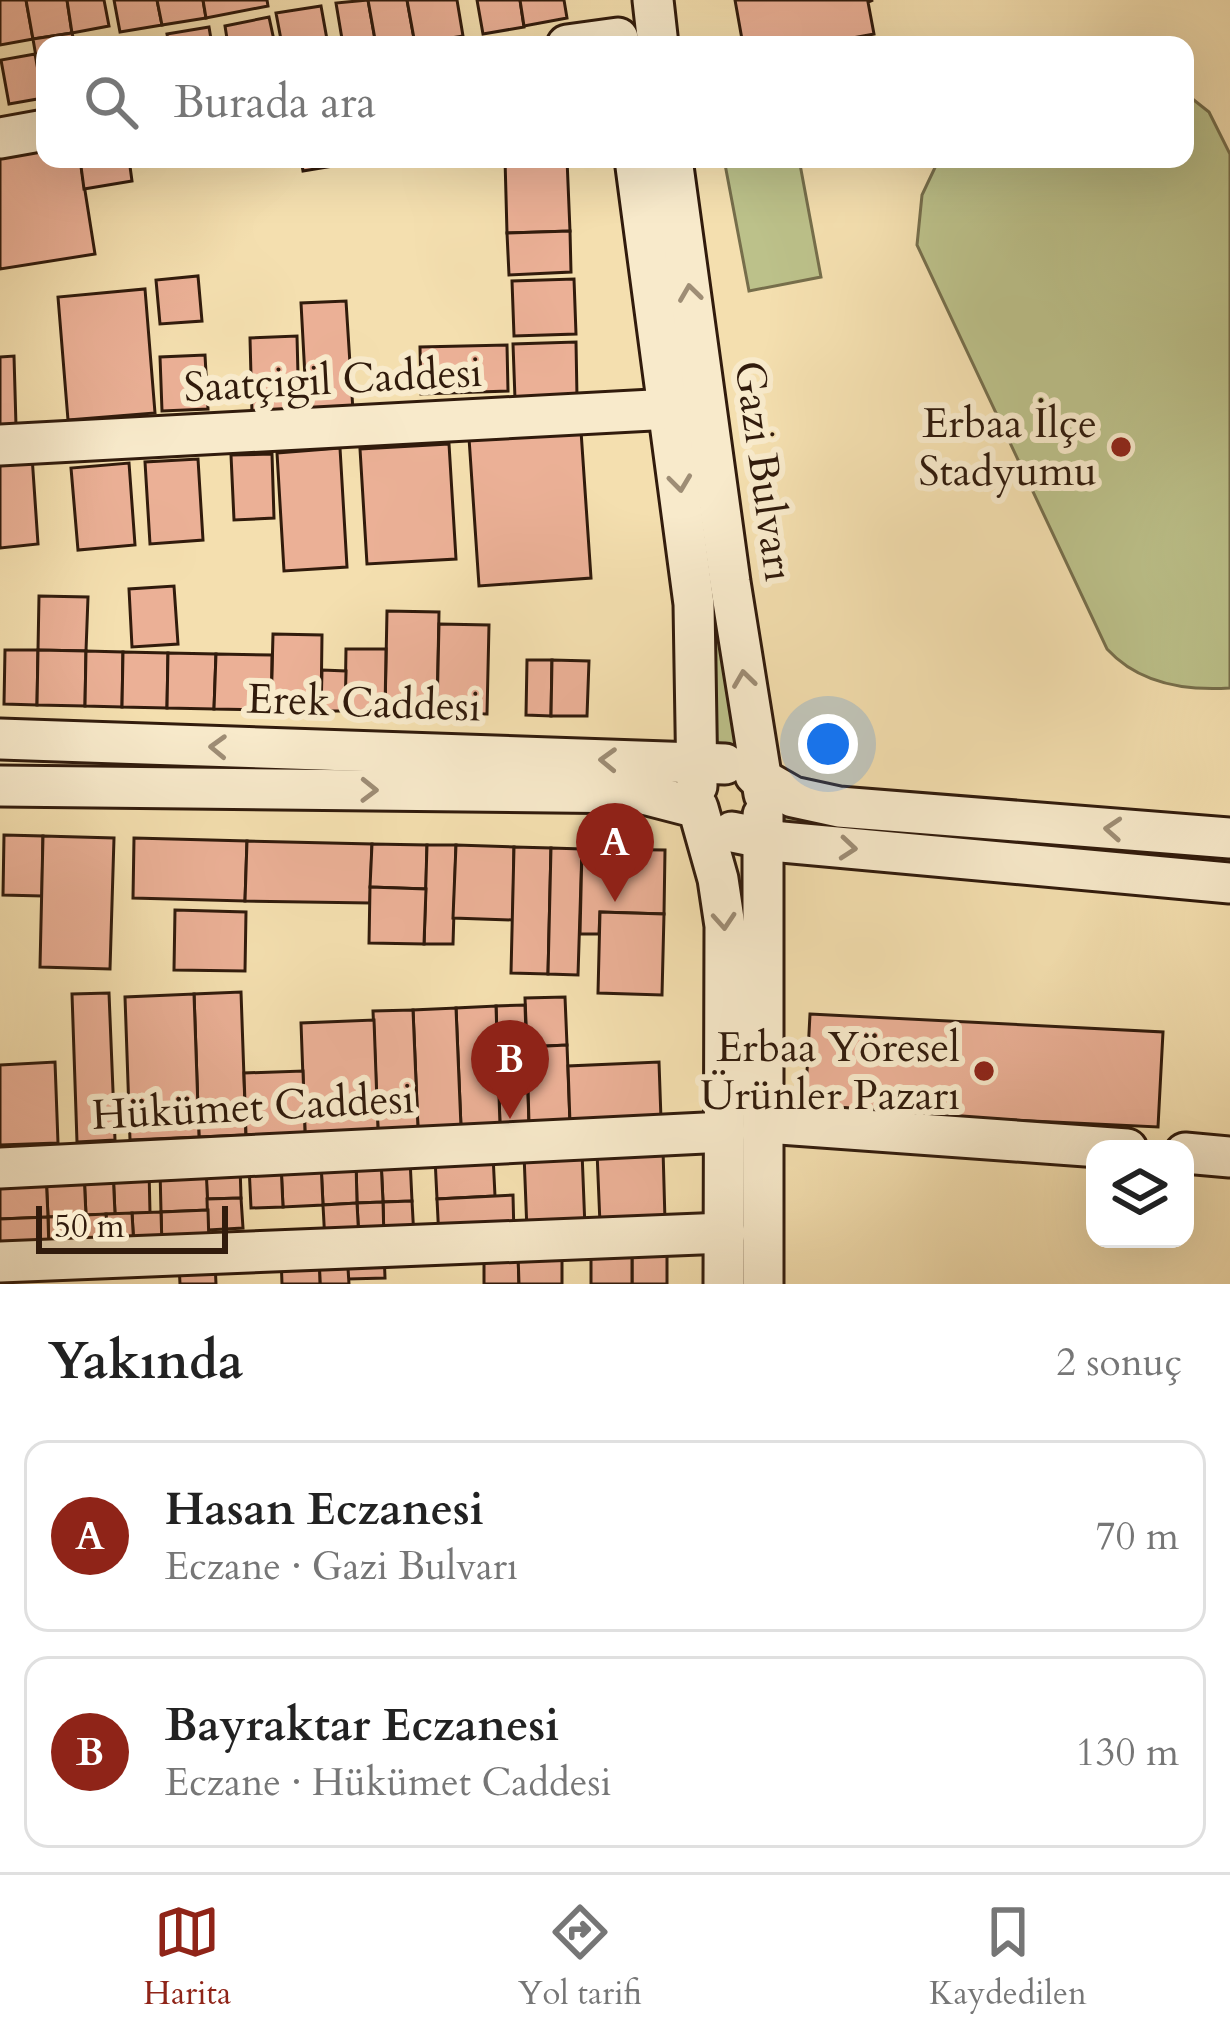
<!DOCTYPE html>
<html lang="tr">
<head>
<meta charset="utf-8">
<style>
  :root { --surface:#fff; --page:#f6f6f6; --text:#222; --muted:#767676; --line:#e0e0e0; --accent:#8f2418 }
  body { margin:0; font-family:Cardo,serif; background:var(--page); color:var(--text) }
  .controls { position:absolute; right:36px; bottom:36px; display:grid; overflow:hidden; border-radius:24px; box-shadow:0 12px 48px #0002 }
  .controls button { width:108px; height:108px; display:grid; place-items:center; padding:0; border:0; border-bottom:3px solid var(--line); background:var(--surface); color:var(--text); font:60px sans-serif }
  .scale { position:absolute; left:36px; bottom:30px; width:192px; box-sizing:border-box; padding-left:12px; border:6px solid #311b0c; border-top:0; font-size:33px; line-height:42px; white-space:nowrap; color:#311b0c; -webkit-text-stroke:9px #f8eacb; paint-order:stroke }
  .you { position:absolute; left:828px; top:744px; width:42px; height:42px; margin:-30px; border:9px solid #fff; border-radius:50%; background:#1a73e8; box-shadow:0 0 0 18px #1a73e833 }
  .badge { display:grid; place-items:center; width:78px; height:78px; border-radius:50%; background:var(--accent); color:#fff; font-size:39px; font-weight:700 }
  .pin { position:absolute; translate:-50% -99px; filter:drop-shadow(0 3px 6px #0008) }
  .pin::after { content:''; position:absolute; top:63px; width:42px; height:36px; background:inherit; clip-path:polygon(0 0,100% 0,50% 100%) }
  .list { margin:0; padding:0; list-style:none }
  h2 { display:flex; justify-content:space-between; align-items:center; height:156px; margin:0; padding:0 48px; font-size:51px }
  h2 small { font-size:39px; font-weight:400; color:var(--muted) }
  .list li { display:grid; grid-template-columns:78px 1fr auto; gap:36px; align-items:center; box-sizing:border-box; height:192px; margin:0 24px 24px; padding:0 24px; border:3px solid var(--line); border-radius:24px }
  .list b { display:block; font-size:45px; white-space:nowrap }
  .list p { margin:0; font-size:39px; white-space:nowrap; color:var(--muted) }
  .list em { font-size:39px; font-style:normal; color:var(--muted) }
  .icon { flex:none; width:66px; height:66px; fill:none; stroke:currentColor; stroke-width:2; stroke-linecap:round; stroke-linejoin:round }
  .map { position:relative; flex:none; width:1230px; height:1284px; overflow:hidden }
  .search { position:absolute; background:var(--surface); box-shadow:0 12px 48px #0002; left:36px; right:36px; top:36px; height:132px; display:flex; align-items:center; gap:30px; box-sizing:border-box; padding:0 42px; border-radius:24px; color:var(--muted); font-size:45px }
  .sheet { height:588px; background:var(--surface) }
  nav { display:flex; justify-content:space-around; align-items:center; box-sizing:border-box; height:168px; border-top:3px solid var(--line); background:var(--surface); font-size:33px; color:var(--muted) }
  nav a { display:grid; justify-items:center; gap:6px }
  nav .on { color:var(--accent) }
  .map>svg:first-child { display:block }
  .green { fill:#bcc18a; stroke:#766e4b; stroke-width:3 }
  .building { fill:#ebb096; stroke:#311b0c; stroke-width:3 }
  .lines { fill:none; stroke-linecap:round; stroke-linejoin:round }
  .secondary-casing { stroke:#311b0c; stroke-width:45 }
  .secondary { stroke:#f8eacb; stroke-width:39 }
  .oneway { stroke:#9e8d75 }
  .poi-dot { fill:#8f2418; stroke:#f8eacb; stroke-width:4.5 }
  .labels { text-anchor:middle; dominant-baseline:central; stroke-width:12; stroke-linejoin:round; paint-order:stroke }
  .street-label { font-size:42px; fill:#311b0c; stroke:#f8eacb }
  .poi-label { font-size:42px; fill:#311b0c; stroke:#f8eacb; text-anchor:end }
</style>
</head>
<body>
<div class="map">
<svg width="1230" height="1284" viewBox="0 0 1230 1284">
  <rect width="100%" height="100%" fill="#f4dfaf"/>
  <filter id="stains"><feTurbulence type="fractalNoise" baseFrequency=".00167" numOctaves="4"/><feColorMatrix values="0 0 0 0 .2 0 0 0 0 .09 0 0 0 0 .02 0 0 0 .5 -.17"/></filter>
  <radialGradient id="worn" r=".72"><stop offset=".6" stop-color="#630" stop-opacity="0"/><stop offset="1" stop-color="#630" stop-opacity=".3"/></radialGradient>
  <g class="green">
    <path d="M1185,93L1209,112L1230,154V688C1185,691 1139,684 1107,649L917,245L922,195L939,159H1185Z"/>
    <path d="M657,159L738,745L714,746Z"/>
    <path d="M724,159H799L821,277L749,291Z"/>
    <path d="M785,806C859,836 946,834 1025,836C1093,837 1162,846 1230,851V862L784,825Z"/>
  </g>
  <g class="building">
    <path d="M0,0H26L33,39L0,45Z"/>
    <path d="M26,0H67L72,33L33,39Z"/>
    <path d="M67,0H104L109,26L72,33Z"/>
    <path d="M114,0H157L162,25L120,32Z"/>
    <path d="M157,0H203L206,18L162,25Z"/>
    <path d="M203,0H267L268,6L206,18Z"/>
    <path d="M368,0L376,45H343L336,3Z"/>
    <path d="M368,0H407L415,44L376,45Z"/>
    <path d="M407,0H457L463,36L415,44Z"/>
    <path d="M477,0H520L524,27L483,34Z"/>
    <path d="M520,0H564L567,18L524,26Z"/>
    <path d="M735,0H873L868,2L874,34L815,45H743Z"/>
    <path d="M321,6L328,45H282L276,13Z"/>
    <path d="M269,17L275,45H228L225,26Z"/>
    <path d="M209,27L212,45H169L167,34Z"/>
    <path d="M72,33L75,45H45L43,98L33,39Z"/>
    <path d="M35,54L43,98L9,104L1,60Z"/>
    <path d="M45,146V159H80L95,254L0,269V153Z"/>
    <path d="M80,159H129L132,181L84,189Z"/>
    <path d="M301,159H350L351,163L303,171Z"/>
    <path d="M505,159H567L570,231L507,233Z"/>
    <path d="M570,231L571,272L509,275L507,233Z"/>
    <path d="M198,276L202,321L160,324L156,280Z"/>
    <path d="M574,279L576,334L514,336L512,281Z"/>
    <path d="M145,289L155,413L68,420L58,297Z"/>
    <path d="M346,301L353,411L307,414L301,303Z"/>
    <path d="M297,336L299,413L252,414L250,338Z"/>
    <path d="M576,342L577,397L515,399L513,344Z"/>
    <path d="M507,345L508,391L421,394L420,347Z"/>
    <path d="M205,355L208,409L162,411L160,357Z"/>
    <path d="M14,356L16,426H0V357Z"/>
    <path d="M581,431L591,578L479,586L469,438Z"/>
    <path d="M449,444L456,559L367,564L360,449Z"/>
    <path d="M340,448L347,567L284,571L277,453Z"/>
    <path d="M272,454L274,518L234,520L231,455Z"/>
    <path d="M32,456L38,544L0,548V459Z"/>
    <path d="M198,459L203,540L150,544L145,462Z"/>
    <path d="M129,463L135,545L78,550L71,468Z"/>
    <path d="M174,586L178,644L132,647L129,589Z"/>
    <path d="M39,596L88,597L86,651L38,650Z"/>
    <path d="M387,611L439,612L437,713L385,712Z"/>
    <path d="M439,624L489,625L487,714L437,713Z"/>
    <path d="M273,634L322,635L321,711L271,710Z"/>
    <path d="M346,649H386L385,712L345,711Z"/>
    <path d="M5,650H38L37,705L4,704Z"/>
    <path d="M38,650L86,651L85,706L37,705Z"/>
    <path d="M86,651L123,652L122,707L85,706Z"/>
    <path d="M123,652L168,653L167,708L122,707Z"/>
    <path d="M168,653L216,654L214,709L167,708Z"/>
    <path d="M216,654L272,655L271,710L214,709Z"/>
    <path d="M527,660H552L551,716L526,715Z"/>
    <path d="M552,660L589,661L587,716H551Z"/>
    <path d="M322,670L346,671L345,711H321Z"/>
    <path d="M4,835L43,836L42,896L3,895Z"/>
    <path d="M43,836L114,838L110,969L40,967Z"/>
    <path d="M134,838L247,841L245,901L133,898Z"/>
    <path d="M247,841L372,844L370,903L245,901Z"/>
    <path d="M372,844L427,845L426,889L370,887Z"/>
    <path d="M427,845H456L453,944H424Z"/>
    <path d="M456,845L514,847L513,920L453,918Z"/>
    <path d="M514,847L551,848L548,974L511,973Z"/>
    <path d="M551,848L582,849L578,975L548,974Z"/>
    <path d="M582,849L665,850L664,914L600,912L599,934H580Z"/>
    <path d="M370,887L426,889L424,944L369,943Z"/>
    <path d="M175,910L246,912L245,971L174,970Z"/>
    <path d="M600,912L664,914L662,995L598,993Z"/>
    <path d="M241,992L246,1135L199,1137L194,994Z"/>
    <path d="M109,993L115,1140L77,1142L72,994Z"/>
    <path d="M194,994L199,1137L130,1140L125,997Z"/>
    <path d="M565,997L567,1045L527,1047L525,998Z"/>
    <path d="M525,1005L529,1124L500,1125L496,1006Z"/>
    <path d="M496,1006L500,1125L461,1127L456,1008Z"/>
    <path d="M456,1008L461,1127L418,1129L413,1010Z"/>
    <path d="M413,1010L418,1129L378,1130L373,1011Z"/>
    <path d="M810,1014L1163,1032L1158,1127L805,1110Z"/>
    <path d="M374,1020L378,1130L305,1133L301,1023Z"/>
    <path d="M567,1045L570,1123L529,1124L527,1047Z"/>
    <path d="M55,1062L58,1143L0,1145V1065Z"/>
    <path d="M659,1062L661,1119L570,1123L568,1066Z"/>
    <path d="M303,1071L305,1133L246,1135L244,1073Z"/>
    <path d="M663,1149L665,1221L600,1224L597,1152Z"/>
    <path d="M582,1152L585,1228L527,1231L524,1154Z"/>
    <path d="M493,1155L495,1196L437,1199L435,1158Z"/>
    <path d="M410,1159L412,1201L383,1202L381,1160Z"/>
    <path d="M381,1160L383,1202L357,1203L356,1161Z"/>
    <path d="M356,1161L357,1203L323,1205L321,1163Z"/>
    <path d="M321,1163L323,1205L283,1207L281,1164Z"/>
    <path d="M281,1164L283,1207L251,1208L249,1166Z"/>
    <path d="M240,1165L241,1198L207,1199L206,1167Z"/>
    <path d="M206,1167L208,1210L161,1212L160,1169Z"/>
    <path d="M149,1169L150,1213L115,1214L113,1170Z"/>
    <path d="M113,1170L115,1214L86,1215L84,1172Z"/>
    <path d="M84,1172L86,1216L48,1217L46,1173Z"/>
    <path d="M46,1173L48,1217L0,1219V1175Z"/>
    <path d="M513,1195L514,1236L439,1239L437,1199Z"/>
    <path d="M241,1198L243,1228L208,1230L207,1199Z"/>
    <path d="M412,1201L414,1238L384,1240L383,1202Z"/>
    <path d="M383,1202L384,1240L359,1241L357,1203Z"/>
    <path d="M357,1203L359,1241L325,1242L323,1205Z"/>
    <path d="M208,1210L209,1245L162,1247L161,1212Z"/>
    <path d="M161,1212L162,1247L134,1248L132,1213Z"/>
    <path d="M132,1213L134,1248L108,1249L106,1214Z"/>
    <path d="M106,1214L108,1249L86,1250L85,1215Z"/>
    <path d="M85,1216L86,1250L49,1252L48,1217Z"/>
    <path d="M48,1217L49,1252L0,1253V1219Z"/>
    <path d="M384,1251L385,1278L348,1279L347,1253Z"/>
    <path d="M347,1253L349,1284H320L319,1254Z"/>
    <path d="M667,1253V1284H632V1254Z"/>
    <path d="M319,1254L320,1284H282L281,1256Z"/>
    <path d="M484,1254H518L519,1284H484Z"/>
    <path d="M518,1254H562V1284H519Z"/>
    <rect x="591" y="1254" width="41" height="30"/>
    <path d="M215,1262L216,1284H180L179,1263Z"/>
  </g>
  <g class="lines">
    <g class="secondary-casing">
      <g id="secondary">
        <path d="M653,0L658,45"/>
        <path d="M567,45L618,38"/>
        <path d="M0,138L45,130"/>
        <path d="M635,159L694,604L697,786"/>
        <path d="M672,159L730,582L764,794"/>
        <path d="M0,445L671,409"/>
        <path d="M0,739L725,764"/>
        <path d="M755,775L793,797L839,807L1230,838"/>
        <path d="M0,786L640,793L698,808L718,879L725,926L724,1284"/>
        <path d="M763,815V1284"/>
        <path d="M732,832L782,842L1230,883"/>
        <path d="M766,1123L1127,1149"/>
        <path d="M1185,1153L1230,1157"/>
        <path d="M0,1168L725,1132"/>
        <path d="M0,1262L725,1233"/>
      </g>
    </g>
    <use href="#secondary" class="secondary"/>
  </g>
  <defs><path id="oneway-chevron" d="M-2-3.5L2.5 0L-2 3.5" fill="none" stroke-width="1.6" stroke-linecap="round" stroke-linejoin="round" transform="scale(3)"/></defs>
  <g class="oneway">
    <use href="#oneway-chevron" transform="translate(690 293) rotate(-98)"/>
    <use href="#oneway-chevron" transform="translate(680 483) rotate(83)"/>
    <use href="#oneway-chevron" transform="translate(744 679) rotate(-98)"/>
    <use href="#oneway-chevron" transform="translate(218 747) rotate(-178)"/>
    <use href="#oneway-chevron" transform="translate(608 760) rotate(-178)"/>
    <use href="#oneway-chevron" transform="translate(369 790) rotate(1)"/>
    <use href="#oneway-chevron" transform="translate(1113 829) rotate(-176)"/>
    <use href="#oneway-chevron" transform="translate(848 848) rotate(5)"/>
    <use href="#oneway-chevron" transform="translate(724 921) rotate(86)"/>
  </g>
  <g class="poi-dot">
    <circle cx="1121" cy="447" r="12"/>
    <circle cx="984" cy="1071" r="12"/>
  </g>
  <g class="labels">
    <g class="street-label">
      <text transform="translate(333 380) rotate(-3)">Saatçigil Caddesi</text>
      <text transform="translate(764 471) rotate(82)">Gazi Bulvarı</text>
      <text transform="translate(364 703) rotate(2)">Erek Caddesi</text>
      <text transform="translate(253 1107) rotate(-3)">Hükümet Caddesi</text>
    </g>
    <g class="poi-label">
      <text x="1097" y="423">Erbaa İlçe<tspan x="1097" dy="48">Stadyumu</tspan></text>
      <text x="960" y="1047">Erbaa Yöresel<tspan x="960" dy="48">Ürünler Pazarı</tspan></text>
    </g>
  </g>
  <rect width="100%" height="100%" filter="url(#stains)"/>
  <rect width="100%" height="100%" fill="url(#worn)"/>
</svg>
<div class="controls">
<button><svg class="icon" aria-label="layers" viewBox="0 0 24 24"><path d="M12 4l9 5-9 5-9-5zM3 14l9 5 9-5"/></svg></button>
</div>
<div class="scale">50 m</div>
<div class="you"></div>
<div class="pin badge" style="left:615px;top:902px">A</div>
<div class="pin badge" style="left:510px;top:1119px">B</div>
<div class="search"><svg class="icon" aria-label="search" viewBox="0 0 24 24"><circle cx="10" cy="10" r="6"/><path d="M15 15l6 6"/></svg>Burada ara</div>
</div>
<section class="sheet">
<h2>Yakında<small>2 sonuç</small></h2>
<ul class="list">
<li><span class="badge">A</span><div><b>Hasan Eczanesi</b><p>Eczane · Gazi Bulvarı</p></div><em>70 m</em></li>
<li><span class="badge">B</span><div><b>Bayraktar Eczanesi</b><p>Eczane · Hükümet Caddesi</p></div><em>130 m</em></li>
</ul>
</section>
<nav>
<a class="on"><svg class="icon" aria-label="map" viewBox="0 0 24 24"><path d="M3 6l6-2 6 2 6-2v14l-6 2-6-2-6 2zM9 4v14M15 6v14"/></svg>Harita</a>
<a><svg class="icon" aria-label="directions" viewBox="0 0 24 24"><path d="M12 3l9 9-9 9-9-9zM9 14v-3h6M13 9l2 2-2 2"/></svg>Yol tarifi</a>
<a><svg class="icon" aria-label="saved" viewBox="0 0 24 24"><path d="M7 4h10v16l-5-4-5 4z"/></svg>Kaydedilen</a>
</nav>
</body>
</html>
